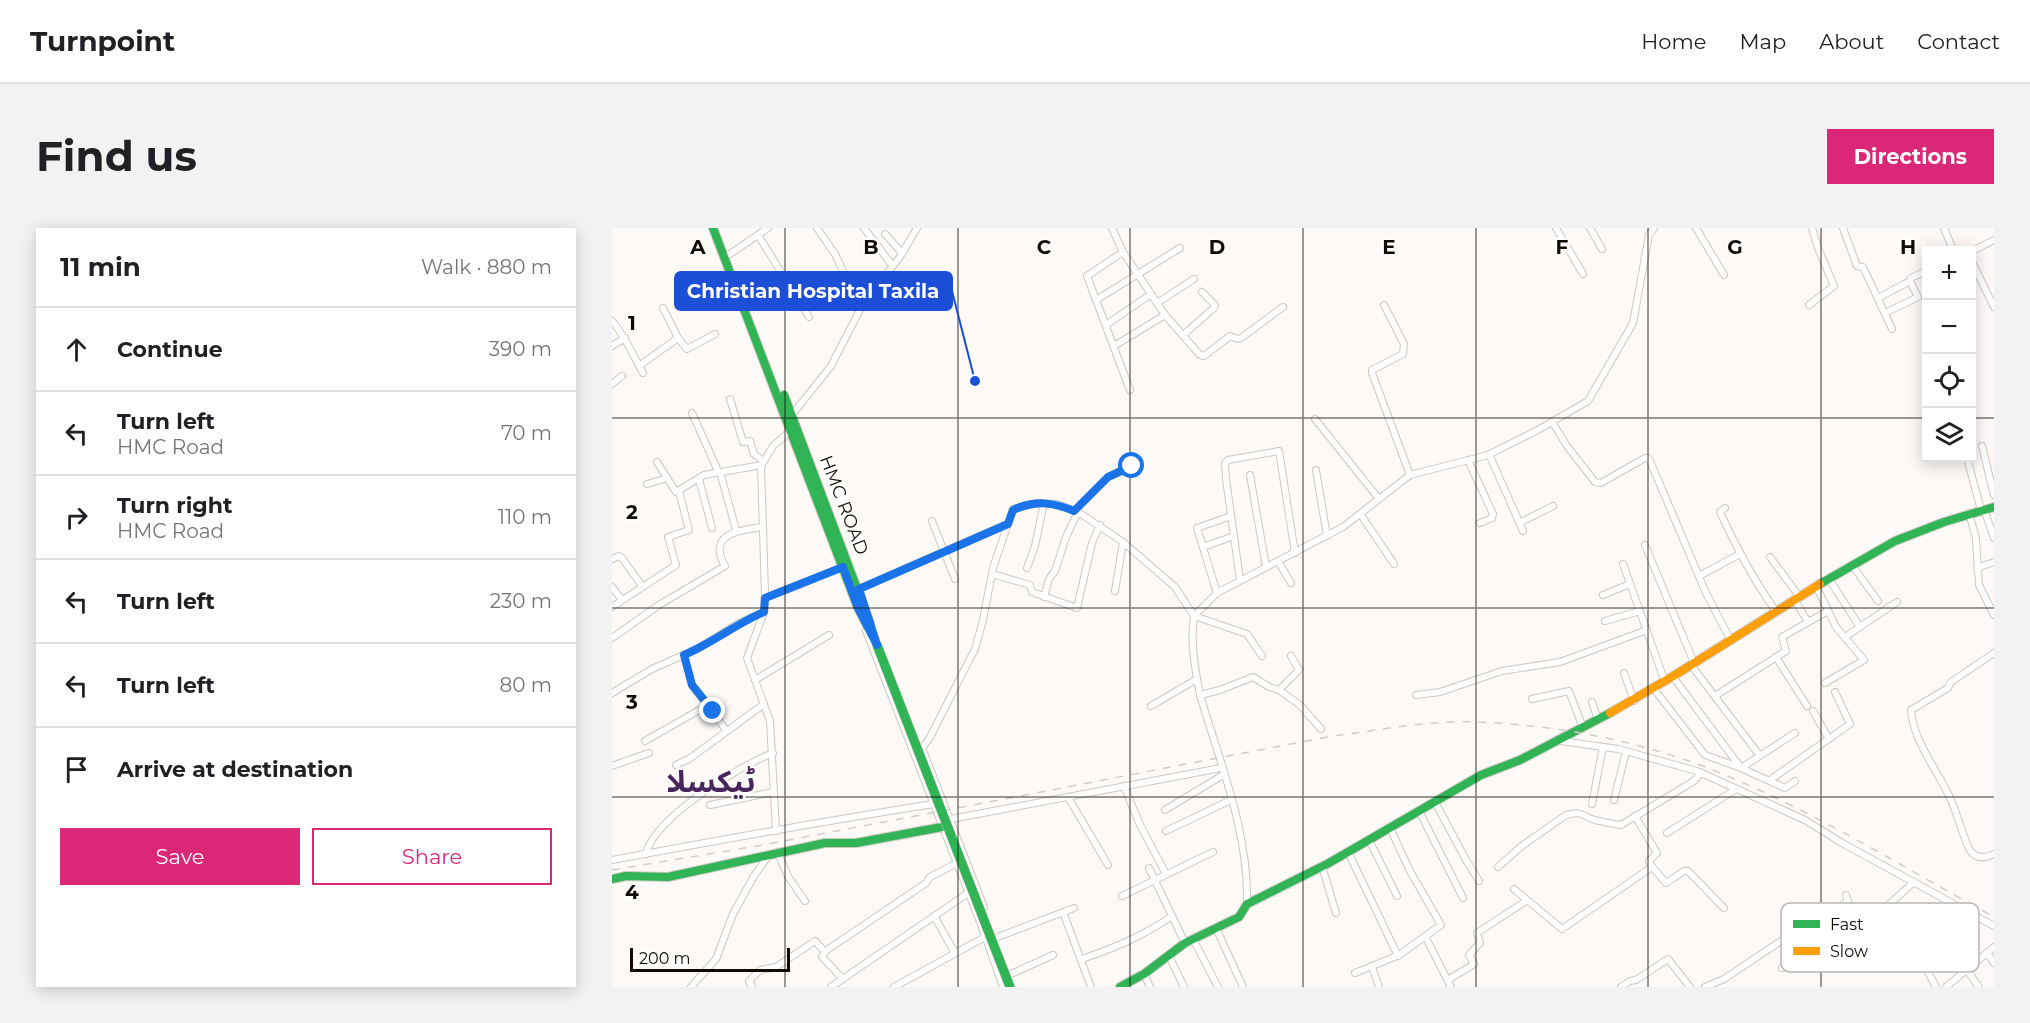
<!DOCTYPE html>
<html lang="en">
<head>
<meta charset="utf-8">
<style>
  :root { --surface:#fff; --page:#f2f2f2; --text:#202124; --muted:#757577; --line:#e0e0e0; --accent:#db2777 }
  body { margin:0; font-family:Montserrat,"Noto Sans Arabic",sans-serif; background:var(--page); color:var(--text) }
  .controls { position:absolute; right:18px; top:18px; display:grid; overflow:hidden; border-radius:0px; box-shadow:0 3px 15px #0003 }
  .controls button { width:54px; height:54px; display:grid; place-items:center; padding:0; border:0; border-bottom:2px solid var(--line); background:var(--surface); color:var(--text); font:30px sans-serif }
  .scale { position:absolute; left:18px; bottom:15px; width:160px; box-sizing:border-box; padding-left:6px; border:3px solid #110b03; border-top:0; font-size:16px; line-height:21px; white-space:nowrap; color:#110b03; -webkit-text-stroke:4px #fff; paint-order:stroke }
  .stop { position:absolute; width:18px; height:18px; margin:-14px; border:4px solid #1a73e8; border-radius:50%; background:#fff }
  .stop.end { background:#1a73e8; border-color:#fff; box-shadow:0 2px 6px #0008 }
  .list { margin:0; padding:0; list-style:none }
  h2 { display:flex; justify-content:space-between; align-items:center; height:78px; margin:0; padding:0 24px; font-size:26px }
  h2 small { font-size:20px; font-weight:400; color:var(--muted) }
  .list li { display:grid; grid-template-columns:39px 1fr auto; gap:18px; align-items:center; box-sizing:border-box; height:84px; padding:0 24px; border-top:2px solid var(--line) }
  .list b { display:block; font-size:22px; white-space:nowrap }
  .list p { margin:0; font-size:20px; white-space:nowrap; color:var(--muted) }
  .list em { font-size:20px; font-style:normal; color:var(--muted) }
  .actions { display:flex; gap:12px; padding:18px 24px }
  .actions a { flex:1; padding:14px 0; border:2px solid var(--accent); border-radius:0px; text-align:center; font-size:21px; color:var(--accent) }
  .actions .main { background:var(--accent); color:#fff }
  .icon { flex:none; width:33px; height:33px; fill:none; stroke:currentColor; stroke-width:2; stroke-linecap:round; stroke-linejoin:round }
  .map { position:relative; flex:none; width:1382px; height:759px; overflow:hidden; border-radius:0px }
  header { display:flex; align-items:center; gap:36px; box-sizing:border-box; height:84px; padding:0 30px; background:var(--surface); border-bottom:2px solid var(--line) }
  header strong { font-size:28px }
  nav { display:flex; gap:33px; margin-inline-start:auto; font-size:21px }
  .intro { display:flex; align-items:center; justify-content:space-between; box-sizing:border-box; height:144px; padding:0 36px }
  h1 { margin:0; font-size:42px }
  .button { padding:15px 27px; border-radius:0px; background:var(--accent); color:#fff; font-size:21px; font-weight:700 }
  main { display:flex; gap:36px; padding:0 36px }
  aside { flex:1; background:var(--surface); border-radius:0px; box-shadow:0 3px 15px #0003 }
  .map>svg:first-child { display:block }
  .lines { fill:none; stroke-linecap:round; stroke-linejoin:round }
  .street-casing { stroke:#cdc8c1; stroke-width:8 }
  .fast-casing { stroke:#cdc8c1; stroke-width:10 }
  .slow-casing { stroke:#cdc8c1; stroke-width:10 }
  .street { stroke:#fffefe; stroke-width:6 }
  .fast { stroke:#30b455; stroke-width:8 }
  .slow { stroke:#ff9f0a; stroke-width:8 }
  .rail { stroke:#cececc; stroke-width:1.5; stroke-dasharray:8 8; stroke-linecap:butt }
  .fast-bridge-casing { stroke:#cdc8c1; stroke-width:10; stroke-linecap:butt }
  .fast-bridge { stroke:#30b455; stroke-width:9 }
  .route { stroke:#1a73e8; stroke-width:8 }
  .grid { fill:none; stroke:#110b03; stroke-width:1.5; stroke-opacity:0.55 }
  .labels { text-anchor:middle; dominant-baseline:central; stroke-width:5; stroke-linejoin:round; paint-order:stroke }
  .street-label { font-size:18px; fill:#110b03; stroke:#fff }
  .town-label { font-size:30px; font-weight:bold; fill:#48255c; stroke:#fff }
  .key { fill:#fff; stroke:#b8b6b3; stroke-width:1.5 }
  .key-label { font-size:16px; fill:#110b03 }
  .grid-label { font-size:20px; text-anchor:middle; font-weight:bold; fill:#110b03; stroke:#fff; stroke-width:5; stroke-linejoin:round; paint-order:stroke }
  .leader { fill:none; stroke:#1d4ed8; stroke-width:2 }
  .callout-dot { fill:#1d4ed8; stroke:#fff; stroke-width:2 }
  .callout { fill:#1d4ed8; stroke:#1d4ed8; stroke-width:2 }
  .callout-label { font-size:20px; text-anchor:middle; font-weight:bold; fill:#fff }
</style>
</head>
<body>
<header>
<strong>Turnpoint</strong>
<nav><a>Home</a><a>Map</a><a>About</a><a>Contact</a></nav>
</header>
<div class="intro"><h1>Find us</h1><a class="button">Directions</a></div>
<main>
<aside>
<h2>11 min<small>Walk · 880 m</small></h2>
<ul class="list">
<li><svg class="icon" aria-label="ahead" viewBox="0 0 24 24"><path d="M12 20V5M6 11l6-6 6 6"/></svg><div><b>Continue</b></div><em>390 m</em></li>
<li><svg class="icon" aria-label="left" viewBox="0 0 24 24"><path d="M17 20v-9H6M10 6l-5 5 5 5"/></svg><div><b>Turn left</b><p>HMC Road</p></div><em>70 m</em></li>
<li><svg class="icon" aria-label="right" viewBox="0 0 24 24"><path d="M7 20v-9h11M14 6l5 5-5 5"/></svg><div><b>Turn right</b><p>HMC Road</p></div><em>110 m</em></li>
<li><svg class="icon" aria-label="left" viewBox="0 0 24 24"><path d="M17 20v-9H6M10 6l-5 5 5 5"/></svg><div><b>Turn left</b></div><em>230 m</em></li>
<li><svg class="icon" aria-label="left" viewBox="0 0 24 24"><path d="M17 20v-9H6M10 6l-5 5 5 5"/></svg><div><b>Turn left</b></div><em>80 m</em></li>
<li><svg class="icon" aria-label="arrive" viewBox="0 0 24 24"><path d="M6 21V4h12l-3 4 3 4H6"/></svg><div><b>Arrive at destination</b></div></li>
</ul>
<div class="actions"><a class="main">Save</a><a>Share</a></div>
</aside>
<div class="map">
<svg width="1382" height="759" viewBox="0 0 1382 759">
  <rect width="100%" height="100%" fill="#fcf9f6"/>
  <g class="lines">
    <g class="street-casing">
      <g id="street">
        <path d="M205,0L223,26L238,58L252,74"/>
        <path d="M252,0L280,37"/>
        <path d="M500,0L511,24L553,87L588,127L592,128L618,108L626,111L629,110L671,79"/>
        <path d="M944,0L971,46"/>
        <path d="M978,0L990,21"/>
        <path d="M1084,0L1112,47"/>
        <path d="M1231,0L1245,38L1251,39L1280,101"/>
        <path d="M1332,0L1341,22"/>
        <path d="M273,6L290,25"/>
        <path d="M146,7L197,89"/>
        <path d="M1360,23L1382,12"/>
        <path d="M511,24L475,48L518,162"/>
        <path d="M118,26L156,0"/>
        <path d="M1360,34L1382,79"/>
        <path d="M1266,70L1298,53"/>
        <path d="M484,72L568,20"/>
        <path d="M545,75L582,51"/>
        <path d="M772,77L792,116L791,126L760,142V145L798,247"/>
        <path d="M1197,77L1222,58L1206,20L1200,0"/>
        <path d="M1273,85L1306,69L1298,53L1299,50L1314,43"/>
        <path d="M0,93C13,108 21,127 31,145"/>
        <path d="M494,97L539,66"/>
        <path d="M571,107L602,80L603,77L590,64"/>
        <path d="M66,110L75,121L103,106"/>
        <path d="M0,118L13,110"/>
        <path d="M502,118L553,87"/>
        <path d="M27,138L66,110L51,80"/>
        <path d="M0,156L10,148"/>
        <path d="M118,171L131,214L138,213L142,226L151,233"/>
        <path d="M80,185L106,243"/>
        <path d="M179,188L219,138L252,74L288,29L305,0"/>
        <path d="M703,191L767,271"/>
        <path d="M940,194L955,218L983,254L989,255L1033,230H1036L1038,233L1094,365L1118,411"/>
        <path d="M1370,218L1382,267"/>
        <path d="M877,226L911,303"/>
        <path d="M1355,230L1369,282"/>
        <path d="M856,232L881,286L880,290L868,295"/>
        <path d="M45,234L64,264L92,247L150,237"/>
        <path d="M704,242L715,308"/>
        <path d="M108,244L124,302"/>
        <path d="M638,247L654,339"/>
        <path d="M87,251L100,300"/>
        <path d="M35,256L55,250"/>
        <path d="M1113,280L1108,284C1124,319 1141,351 1163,382"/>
        <path d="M1372,281L1382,310"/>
        <path d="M462,283L496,249L520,238"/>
        <path d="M1357,285L1364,310L1367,357L1382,387"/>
        <path d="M749,287L782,336"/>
        <path d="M320,293L343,351"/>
        <path d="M907,295L941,278"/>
        <path d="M1033,317L1082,435"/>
        <path d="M591,319L622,308"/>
        <path d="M1158,329L1187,368"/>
        <path d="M0,331L7,328L10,330L30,358"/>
        <path d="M666,333L679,355"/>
        <path d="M1011,336L1053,454"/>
        <path d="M1240,337L1266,373"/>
        <path d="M415,340L423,318L432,275"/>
        <path d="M1365,340L1382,334"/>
        <path d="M380,346L418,357L420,364L465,380L480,315L488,297"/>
        <path d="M1087,348L1128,326"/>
        <path d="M1217,351L1248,399"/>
        <path d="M628,352L614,251L613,235L616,232L667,223L683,325"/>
        <path d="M1204,358L1224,399L1252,432L1213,455"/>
        <path d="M0,359L10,372"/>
        <path d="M247,361L395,296"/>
        <path d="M503,363L511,314"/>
        <path d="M605,365L585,300L619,288"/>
        <path d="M991,367L1018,356"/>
        <path d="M432,369L437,351L443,343L454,309L466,284"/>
        <path d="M153,370L231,339"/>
        <path d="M1182,371L1196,394"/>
        <path d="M0,379L64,337L56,309L77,302L67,263"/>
        <path d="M993,393L1028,383"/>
        <path d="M254,403L370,699L391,759"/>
        <path d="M1233,409L1285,374"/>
        <path d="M0,410L47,377L113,338C95,306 126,302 151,299"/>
        <path d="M1382,425L1339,454L1336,460L1299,482C1302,516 1326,542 1339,572C1346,588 1350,605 1357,621C1363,631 1372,631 1382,626"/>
        <path d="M72,427L80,457L114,502"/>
        <path d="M1164,429L1195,478"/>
        <path d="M1079,437L1148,528"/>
        <path d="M1012,445L1022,473"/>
        <path d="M1061,449L1129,540L1173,560L1183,553"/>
        <path d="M143,452L217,407"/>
        <path d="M1042,461L1093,527L1129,540L1183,505"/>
        <path d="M667,462L687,442L679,428"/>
        <path d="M0,465L40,441L87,420L127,395L152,384"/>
        <path d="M588,467L608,462L641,449L657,459L667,462L688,477L709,501"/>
        <path d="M804,467L828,464L890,443L948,434L1035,402"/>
        <path d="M1103,468L1174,423L1170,409L1216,383"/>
        <path d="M920,471L957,463L971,500"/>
        <path d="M980,474L986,492"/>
        <path d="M539,478L585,451"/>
        <path d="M1201,483L1217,511"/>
        <path d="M33,513L96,477"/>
        <path d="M949,513L1006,521L1085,543L1193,592L1230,615L1382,698"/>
        <path d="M310,520L317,511L363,421L371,392L381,340L401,281L427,275L445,276L466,284L511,314L563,359L582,388L635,406L650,428"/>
        <path d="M310,520L372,679"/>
        <path d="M64,537L77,531L152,476"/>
        <path d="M0,538L37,525"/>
        <path d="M1158,552L1238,496L1223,464"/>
        <path d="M512,558L528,597L554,646"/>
        <path d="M456,569L496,637"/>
        <path d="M1002,572L1014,524"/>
        <path d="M823,574L854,632L867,653"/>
        <path d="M980,576L991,519"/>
        <path d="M98,577L161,564"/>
        <path d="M553,582L611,547"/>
        <path d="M807,583L851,670"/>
        <path d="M1023,588L1045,625L1037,633L1038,636L1054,655L1072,643H1076L1112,680"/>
        <path d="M339,591L609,540"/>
        <path d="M164,603L158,493L135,430L152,384L153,366L149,238L161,218L178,203"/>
        <path d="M554,603L619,572"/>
        <path d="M1055,605L1124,561"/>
        <path d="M757,612L785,668"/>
        <path d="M165,624L177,650L193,673"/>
        <path d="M736,624L786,728"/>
        <path d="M34,626C42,590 127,538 161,525"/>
        <path d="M0,632C107,612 214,593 321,576"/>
        <path d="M710,638L724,685"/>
        <path d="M886,639L911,617L954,587C972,582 970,589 983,592C992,594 1000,596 1009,597L1082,553L1089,545"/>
        <path d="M537,640L573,715"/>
        <path d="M902,661L950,701L1040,639"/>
        <path d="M1234,667L1245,700"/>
        <path d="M510,668L601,624"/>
        <path d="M1280,674L1302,724L1312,736L1324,759"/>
        <path d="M635,676C637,604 608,535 588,467C583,440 578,415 582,388L605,365L731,299L798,247L876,227L924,203L976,173L1021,95L1037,7L1042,0"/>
        <path d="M451,684L479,759"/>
        <path d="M322,688L343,725"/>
        <path d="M604,700L631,759"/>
        <path d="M383,710L462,680"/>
        <path d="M814,710L839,759"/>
        <path d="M581,711L606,759"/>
        <path d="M1298,714L1338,684"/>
        <path d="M1375,725L1382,735"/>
        <path d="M557,728L572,759"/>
        <path d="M470,731C505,719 528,709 559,689"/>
        <path d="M760,739L767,759"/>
        <path d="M1170,740L1263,689L1302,654"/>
        <path d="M1355,742L1367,759"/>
        <path d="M743,745L787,727L829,697L798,643L778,600"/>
        <path d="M532,746L538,759"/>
        <path d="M397,747L441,727"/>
        <path d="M231,751L210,729L215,722L314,655L318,649L345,635"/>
        <path d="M836,752L862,736L857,727L868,715L865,705L914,673"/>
        <path d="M79,759L104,731L121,686L142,648L157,627"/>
        <path d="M140,759L137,753L148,742L164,739L203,713L213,724"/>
        <path d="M219,759L356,665"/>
        <path d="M282,759L373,709"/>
        <path d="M1009,759L1018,753L1024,752L1056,731L1078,759"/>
        <path d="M1093,759L1112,751L1193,697L1236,674"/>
        <path d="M1334,759L1382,719"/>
      </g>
    </g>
    <g class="fast-casing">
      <g id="fast">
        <path d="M101,0L246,380L265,417"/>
        <path d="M172,167L258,395"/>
        <path d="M1208,356L1283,313L1332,294L1382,279"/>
        <path d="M0,651L14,648L56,649L213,615H244L330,599"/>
        <path d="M508,759L532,746L573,715L627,689L635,676L717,635L869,547L908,532L998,485"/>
      </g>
    </g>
    <g class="slow-casing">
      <path id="slow" d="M998,485L1063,447L1208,356"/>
    </g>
    <use href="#street" class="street"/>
    <use href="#fast" class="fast"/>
    <use href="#slow" class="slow"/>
    <path class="rail" d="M0,642L157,616L721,508C769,502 817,492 866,494C944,497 1023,512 1096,540C1195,579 1289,638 1382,689"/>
    <g class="fast-bridge-casing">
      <path id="fast-bridge" d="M265,417L398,759"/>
    </g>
    <use href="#fast-bridge" class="fast-bridge"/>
  </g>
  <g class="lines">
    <path class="route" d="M101,483L80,457L72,427C100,415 124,396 152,384L153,370L231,339L246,380L265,417L247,361L396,296L401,282C422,272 441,274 462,283L496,249L520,238"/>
  </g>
  <path class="grid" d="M173,0V759M346,0V759M518,0V759M691,0V759M864,0V759M1036,0V759M1209,0V759M0,190H1314M1360,190H1382M0,380H1382M0,569H1382"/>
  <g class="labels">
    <g class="street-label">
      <text transform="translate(232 277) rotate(69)">HMC ROAD</text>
    </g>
    <g class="town-label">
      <text x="99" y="553">ٹیکسلا</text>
    </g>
  </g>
  <rect x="1169" y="675" width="198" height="69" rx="9" class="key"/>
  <rect x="1181" y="692" width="27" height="8" fill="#30b455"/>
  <rect x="1181" y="719" width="27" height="8" fill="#ff9f0a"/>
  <g class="key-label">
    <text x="1218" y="702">Fast</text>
    <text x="1218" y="729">Slow</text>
  </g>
  <g class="grid-label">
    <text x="86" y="26">A</text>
    <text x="259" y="26">B</text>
    <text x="432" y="26">C</text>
    <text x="605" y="26">D</text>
    <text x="777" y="26">E</text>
    <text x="950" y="26">F</text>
    <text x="1123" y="26">G</text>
    <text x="1296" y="26">H</text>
    <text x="20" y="102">1</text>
    <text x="20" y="291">2</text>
    <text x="20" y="481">3</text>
    <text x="20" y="671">4</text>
  </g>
  <path class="leader" d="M363 153L340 63"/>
  <circle class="callout-dot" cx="363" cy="153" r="6"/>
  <rect class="callout" x="63" y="44" width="277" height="38" rx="6"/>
  <g class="callout-label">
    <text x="201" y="70">Christian Hospital Taxila</text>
  </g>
</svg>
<div class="controls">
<button>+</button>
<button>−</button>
<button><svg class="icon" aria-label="locate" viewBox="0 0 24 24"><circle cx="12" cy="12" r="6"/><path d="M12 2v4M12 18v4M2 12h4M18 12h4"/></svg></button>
<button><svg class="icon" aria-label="layers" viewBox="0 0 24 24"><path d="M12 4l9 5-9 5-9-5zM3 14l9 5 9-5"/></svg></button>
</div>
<div class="scale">200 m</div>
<div class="stop" style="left:520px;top:238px"></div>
<div class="stop end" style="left:101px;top:483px"></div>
</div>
</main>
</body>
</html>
